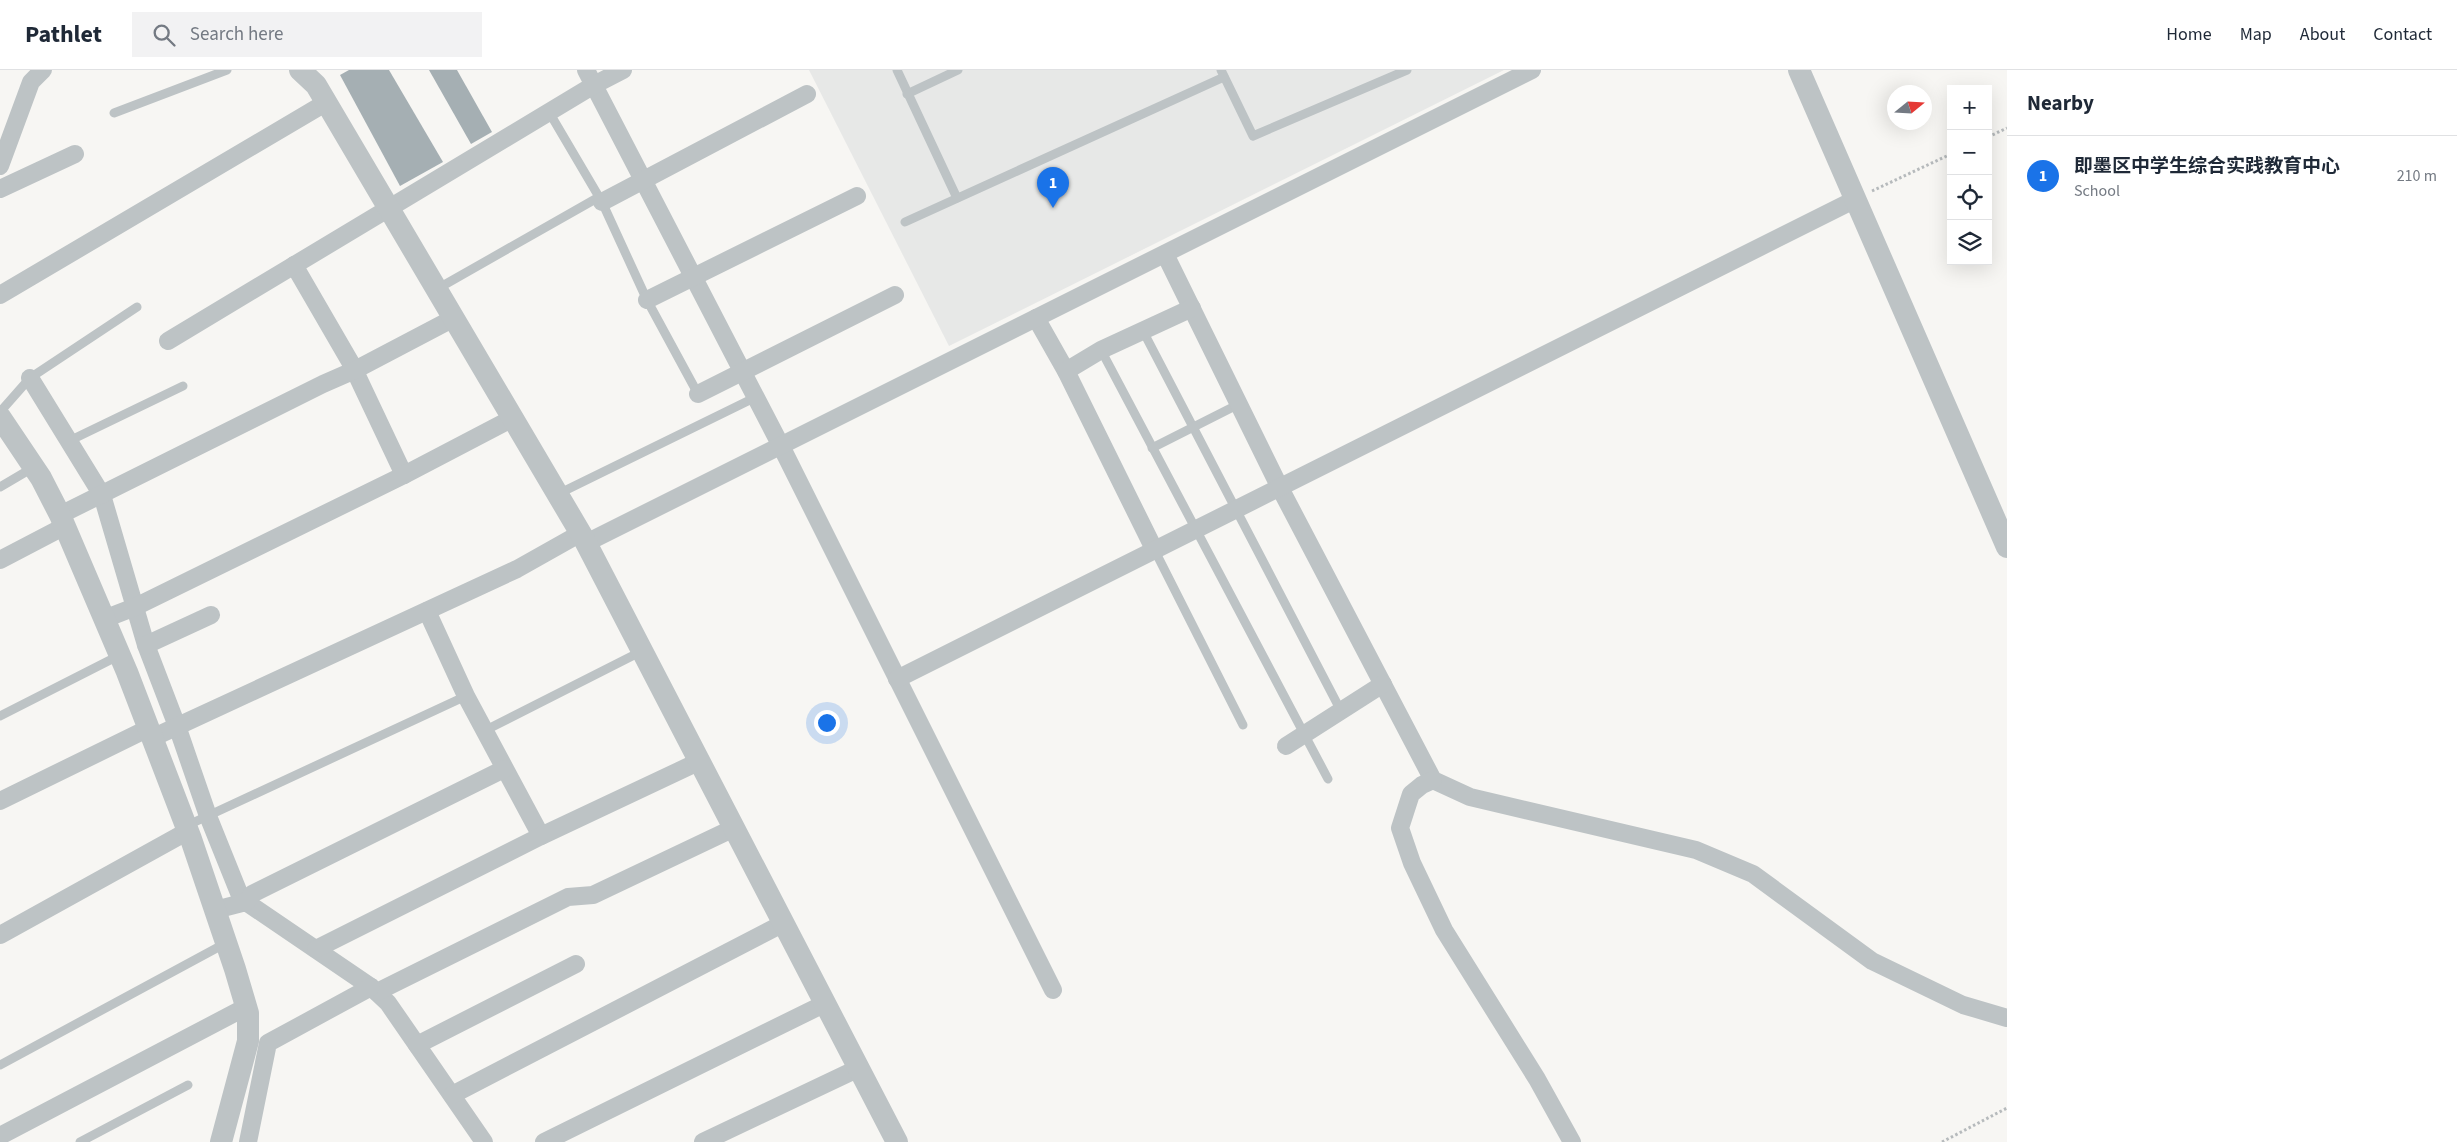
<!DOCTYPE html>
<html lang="en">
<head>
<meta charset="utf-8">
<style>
  :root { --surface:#fff; --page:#f2f2f3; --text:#1f2937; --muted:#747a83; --line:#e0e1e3; --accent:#1a73e8 }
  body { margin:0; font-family:"Source Sans 3","Noto Sans SC",sans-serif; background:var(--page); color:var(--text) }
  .controls { position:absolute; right:15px; top:15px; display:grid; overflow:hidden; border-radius:0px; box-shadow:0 5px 20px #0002 }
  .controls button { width:45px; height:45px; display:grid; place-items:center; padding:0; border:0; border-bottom:1px solid var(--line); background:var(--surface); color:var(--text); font:25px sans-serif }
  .compass { position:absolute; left:1887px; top:15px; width:45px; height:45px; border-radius:50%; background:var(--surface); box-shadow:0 5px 20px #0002; rotate:72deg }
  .you { position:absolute; left:826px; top:652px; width:18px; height:18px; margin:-12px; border:4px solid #fff; border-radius:50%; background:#1a73e8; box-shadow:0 0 0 8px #1a73e833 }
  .badge { display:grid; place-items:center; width:32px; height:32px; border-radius:50%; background:var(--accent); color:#fff; font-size:16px; font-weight:700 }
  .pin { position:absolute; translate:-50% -41px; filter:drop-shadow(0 1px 2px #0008) }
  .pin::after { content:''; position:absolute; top:26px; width:18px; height:15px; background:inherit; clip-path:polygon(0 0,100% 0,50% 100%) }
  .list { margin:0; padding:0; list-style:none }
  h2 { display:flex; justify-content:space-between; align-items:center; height:65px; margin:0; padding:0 20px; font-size:21px }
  h2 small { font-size:16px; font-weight:400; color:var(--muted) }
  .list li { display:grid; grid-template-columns:32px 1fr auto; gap:15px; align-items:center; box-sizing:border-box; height:80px; padding:0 20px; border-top:1px solid var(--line) }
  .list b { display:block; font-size:19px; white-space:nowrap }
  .list p { margin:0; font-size:16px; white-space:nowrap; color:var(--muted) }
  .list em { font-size:16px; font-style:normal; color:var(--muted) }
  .icon { flex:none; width:28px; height:28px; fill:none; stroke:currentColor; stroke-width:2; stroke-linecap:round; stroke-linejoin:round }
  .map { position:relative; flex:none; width:2007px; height:1072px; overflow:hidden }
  header { display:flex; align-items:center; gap:30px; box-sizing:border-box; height:70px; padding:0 25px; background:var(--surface); border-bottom:1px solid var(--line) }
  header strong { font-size:24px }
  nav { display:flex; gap:28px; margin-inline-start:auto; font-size:18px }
  .search { width:350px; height:45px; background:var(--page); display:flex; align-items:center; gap:12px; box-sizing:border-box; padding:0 18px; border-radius:0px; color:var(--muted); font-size:19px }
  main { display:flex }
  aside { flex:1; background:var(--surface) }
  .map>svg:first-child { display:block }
  .built { fill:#e7e8e7 }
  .building { fill:#a5afb3 }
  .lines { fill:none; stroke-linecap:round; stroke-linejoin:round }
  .path { stroke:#b6babc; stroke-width:3; stroke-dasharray:2.5 2.5; stroke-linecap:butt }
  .service { stroke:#bdc3c5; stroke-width:9 }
  .minor { stroke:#bdc3c5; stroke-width:18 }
  .tertiary { stroke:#bdc3c5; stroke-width:22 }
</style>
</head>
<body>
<header>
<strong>Pathlet</strong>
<div class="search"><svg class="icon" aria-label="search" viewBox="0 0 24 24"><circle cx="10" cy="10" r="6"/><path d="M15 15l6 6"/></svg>Search here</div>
<nav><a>Home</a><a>Map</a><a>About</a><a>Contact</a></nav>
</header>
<main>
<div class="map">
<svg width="2007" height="1072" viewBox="0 0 2007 1072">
  <rect width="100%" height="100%" fill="#f7f6f3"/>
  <path class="built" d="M809,0H1504L949,276Z"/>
  <g class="building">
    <path d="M349,0H389L443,92L400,116L340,5Z"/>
    <path d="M429,0H457L492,62L471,74Z"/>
  </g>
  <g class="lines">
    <g class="path">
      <path d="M1988,67L2007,58"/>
      <path d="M1872,121L1951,84"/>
      <path d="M1942,1072L2007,1038"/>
    </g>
    <g class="service">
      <path d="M897,0L957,128"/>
      <path d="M1221,0L1253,66L1407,0"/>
      <path d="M907,24L958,0"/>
      <path d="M549,42L602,132L647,230L698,324"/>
      <path d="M114,43L227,0"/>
      <path d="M905,152L1224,7"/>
      <path d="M437,219L599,127"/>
      <path d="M1143,261L1341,641"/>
      <path d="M1101,280L1328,709"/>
      <path d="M0,342L30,308L137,237"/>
      <path d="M69,371L183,316"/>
      <path d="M1152,378L1239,334"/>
      <path d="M0,417L34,397"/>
      <path d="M558,424L756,327"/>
      <path d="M1155,481L1243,655"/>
      <path d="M0,646L120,585"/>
      <path d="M484,661L642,581"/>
      <path d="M186,756L466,626"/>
      <path d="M0,995L226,873"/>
      <path d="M80,1072L188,1015"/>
    </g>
    <g class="minor">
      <path d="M586,0L781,376L1053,920"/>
      <path d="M0,96L31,12L43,0"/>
      <path d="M0,119L75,84"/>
      <path d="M602,132L807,24"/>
      <path d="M1165,184L1280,418L1433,710L1470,727L1696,780L1753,804L1872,891L1963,935L2007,948"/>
      <path d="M294,195L352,295L404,405"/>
      <path d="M0,225L327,32"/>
      <path d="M647,230L857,126"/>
      <path d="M1036,248L1066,301L1155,481"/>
      <path d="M168,271L594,15L623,0"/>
      <path d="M1066,301L1101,280L1192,238"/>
      <path d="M30,308L102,425L146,575L177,656L208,746L243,833"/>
      <path d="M698,324L895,225"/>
      <path d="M60,445L323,314L355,300L454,248"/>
      <path d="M586,473L1532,0"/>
      <path d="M0,490L65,456"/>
      <path d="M427,541L466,626L541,766"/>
      <path d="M104,549L135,537L404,405L513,348"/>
      <path d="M146,575L211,545"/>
      <path d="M897,609L1856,129"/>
      <path d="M152,668L517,499L581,463"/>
      <path d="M1286,676L1383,614"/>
      <path d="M1433,710L1422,715L1411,724L1400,758L1412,793L1444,860L1537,1009L1572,1072"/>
      <path d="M0,731L149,658"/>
      <path d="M246,832L371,917L388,933L484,1072"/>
      <path d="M215,840L246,832L252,824L504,699"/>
      <path d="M0,865L188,761"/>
      <path d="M316,879L541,766L700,691"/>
      <path d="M377,922L568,827L593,825L734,758"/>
      <path d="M417,975L576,894"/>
      <path d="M452,1025L784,853"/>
      <path d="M0,1066L246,937"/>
      <path d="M248,1072L268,973L371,917"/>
      <path d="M544,1072L826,933"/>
      <path d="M703,1072L859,998"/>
    </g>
    <g class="tertiary">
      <path d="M300,0L316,15L584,469L897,1072"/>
      <path d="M1799,0L2007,477"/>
      <path d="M0,347L41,408L60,445L127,602L191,769L235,899L248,943V971L221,1072"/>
    </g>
  </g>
</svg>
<div class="controls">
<button>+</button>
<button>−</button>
<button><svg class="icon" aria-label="locate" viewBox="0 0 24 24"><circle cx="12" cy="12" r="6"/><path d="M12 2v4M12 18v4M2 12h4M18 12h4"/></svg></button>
<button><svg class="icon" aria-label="layers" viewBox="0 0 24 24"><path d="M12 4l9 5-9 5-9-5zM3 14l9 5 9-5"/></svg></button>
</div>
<svg class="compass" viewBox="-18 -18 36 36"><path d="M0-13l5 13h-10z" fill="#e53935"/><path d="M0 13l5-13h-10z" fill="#747a83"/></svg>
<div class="you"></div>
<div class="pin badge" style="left:1053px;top:138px">1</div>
</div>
<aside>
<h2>Nearby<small></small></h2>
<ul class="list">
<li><span class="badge">1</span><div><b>即墨区中学生综合实践教育中心</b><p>School</p></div><em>210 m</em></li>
</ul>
</aside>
</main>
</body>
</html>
